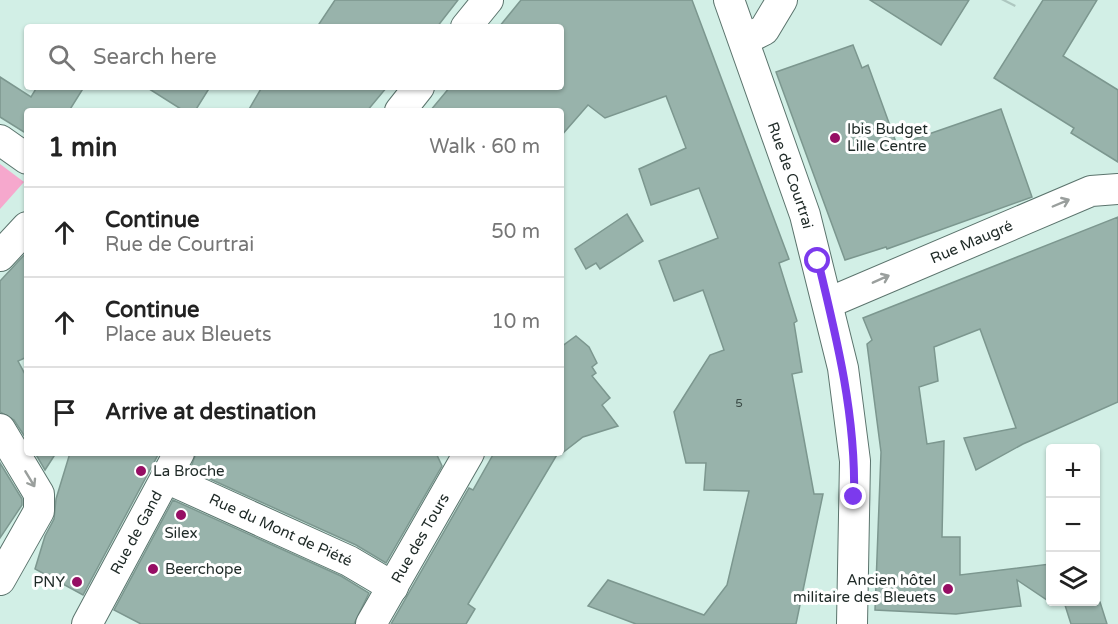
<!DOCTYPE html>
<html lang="en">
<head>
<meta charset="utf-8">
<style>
  :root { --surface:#fff; --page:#f6f6f6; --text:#222; --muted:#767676; --line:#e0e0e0 }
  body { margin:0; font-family:"Varela Round",sans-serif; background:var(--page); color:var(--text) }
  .controls { position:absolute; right:18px; bottom:18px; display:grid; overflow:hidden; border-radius:6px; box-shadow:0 2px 4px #0004 }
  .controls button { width:54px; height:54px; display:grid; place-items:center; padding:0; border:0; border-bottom:2px solid var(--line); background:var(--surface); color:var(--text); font:30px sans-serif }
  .stop { position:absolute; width:18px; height:18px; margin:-14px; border:4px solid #7c3aed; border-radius:50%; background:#fff }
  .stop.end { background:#7c3aed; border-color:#fff; box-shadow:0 2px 6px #0008 }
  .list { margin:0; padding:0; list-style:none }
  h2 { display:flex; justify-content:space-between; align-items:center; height:78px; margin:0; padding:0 24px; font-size:26px }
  h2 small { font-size:20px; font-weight:400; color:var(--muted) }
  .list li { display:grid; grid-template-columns:39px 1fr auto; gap:18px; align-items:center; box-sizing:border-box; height:90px; padding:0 24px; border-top:2px solid var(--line) }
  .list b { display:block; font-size:22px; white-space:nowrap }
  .list p { margin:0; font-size:20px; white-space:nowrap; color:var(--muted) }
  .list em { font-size:20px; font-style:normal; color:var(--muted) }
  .icon { flex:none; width:33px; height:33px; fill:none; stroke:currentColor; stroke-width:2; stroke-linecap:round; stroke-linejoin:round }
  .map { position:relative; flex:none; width:1118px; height:624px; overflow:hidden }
  .search { position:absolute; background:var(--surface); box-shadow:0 2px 4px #0004; left:24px; top:24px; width:540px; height:66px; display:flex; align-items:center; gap:15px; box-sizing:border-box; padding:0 21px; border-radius:6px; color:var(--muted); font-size:22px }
  .panel { position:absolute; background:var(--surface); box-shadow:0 2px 4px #0004; left:24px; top:108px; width:540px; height:348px; border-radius:6px }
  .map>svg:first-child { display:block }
  .green { fill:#f6a8cd }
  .building { fill:#98b3ab; stroke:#7c978f; stroke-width:1.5 }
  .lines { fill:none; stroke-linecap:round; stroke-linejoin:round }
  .pedestrian-tunnel { stroke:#aec7c0; stroke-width:22; stroke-dasharray:22 11; stroke-linecap:butt }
  .minor-casing { stroke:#5b746d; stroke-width:32 }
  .minor { stroke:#fff; stroke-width:30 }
  .oneway { stroke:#9a9f9d }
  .route { stroke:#7c3aed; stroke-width:8 }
  .poi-dot { fill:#960e64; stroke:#fff; stroke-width:2 }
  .labels { text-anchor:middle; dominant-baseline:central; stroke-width:6; stroke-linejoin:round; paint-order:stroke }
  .number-label { font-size:12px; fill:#3c4c47 }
  .poi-label { font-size:15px; fill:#1e2926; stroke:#fff; text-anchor:start }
  .street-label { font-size:15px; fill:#1e2926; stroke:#fff }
</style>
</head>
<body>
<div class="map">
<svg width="1118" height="624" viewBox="0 0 1118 624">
  <rect width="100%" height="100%" fill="#d2efe6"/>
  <path class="green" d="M0,164L24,182L0,209Z"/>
  <g class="building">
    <path d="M335,0H458L437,27H317Z"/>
    <path d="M521,0H692L789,259L779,263L797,321L794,323L802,372L792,374L814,494H823L796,624H636L588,606L608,580L704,615L727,585L749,491L704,490L706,463H686L674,412L710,355L724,350L703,290L674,301L659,261L718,238L699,188L651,205L639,169L686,148L666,96L605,118L588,105L561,136V111H430L450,87H561V27H499Z"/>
    <path d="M870,0H969L941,45Z"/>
    <path d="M1043,0H1097L1063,56L1118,90V162L1071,133L1074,128L994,78Z"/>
    <path d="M853,45L862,68L868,65L897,145L1001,109L1032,197L887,249L886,247L845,260L776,72Z"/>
    <path d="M0,77L31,97L37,87H84L69,111H27V134L0,117Z"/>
    <path d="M146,87H210L195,111H184Z"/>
    <path d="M262,87H387L367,111H248Z"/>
    <path d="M627,214L643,241L600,269L596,263L586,269L575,249Z"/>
    <path d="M1118,217V402L1023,444L976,470L964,438L1016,428L980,329L934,347L938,381L919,387L927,444L944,441L942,537H960V575L1050,564V602L1017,580L1021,606L956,614L875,610L881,452L867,344L872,340L863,318Z"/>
    <path d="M27,252V357L18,361L27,378V440L14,420L0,412V281Z"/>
    <path d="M576,336L589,347L597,363L592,367L596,373L592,376L610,398L602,405L618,426L583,437L561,454V347Z"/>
    <path d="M35,453H56L45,470Z"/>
    <path d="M70,453H159L83,595L35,569L45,536L54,519L56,499Z"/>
    <path d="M196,453H436L442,466L386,563L356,545L190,470Z"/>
    <path d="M494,453H558L468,604L475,609L466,624H391L469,488L473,490Z"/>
    <path d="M0,463L22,499V505L0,538Z"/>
    <path d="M173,500L341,576L369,593L354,624H141L114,610Z"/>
    <path d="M1064,602H1100L1107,624H1071Z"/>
  </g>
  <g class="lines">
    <path class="pedestrian-tunnel" d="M1005,2L1006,0"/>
    <g class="minor-casing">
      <g id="minor">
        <path id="s1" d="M729,0L805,215L843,368L855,461L852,624"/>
        <path d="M466,27L488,0"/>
        <path d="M744,40L764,30L782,0"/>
        <path d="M400,111L419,87"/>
        <path d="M0,140L27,159"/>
        <path d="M0,256L27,227"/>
        <path id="s2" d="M828,303L1091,191L1118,189"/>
        <path d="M0,429L39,494V511L0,580"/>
        <path id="s3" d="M166,478L349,561L393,587"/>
        <path id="s4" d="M87,624L179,453"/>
        <path id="s5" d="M371,624L469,453"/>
      </g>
    </g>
    <use href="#minor" class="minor"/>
  </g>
  <defs><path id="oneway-shaft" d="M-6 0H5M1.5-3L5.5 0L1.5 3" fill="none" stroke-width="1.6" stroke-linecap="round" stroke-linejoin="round" transform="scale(1.5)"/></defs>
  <g class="oneway">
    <use href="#oneway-shaft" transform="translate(1061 203) rotate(-23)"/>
    <use href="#oneway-shaft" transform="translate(881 279) rotate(-24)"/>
    <use href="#oneway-shaft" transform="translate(30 479) rotate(59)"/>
  </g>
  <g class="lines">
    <path class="route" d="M818,261C837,339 856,417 854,497"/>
  </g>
  <g class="poi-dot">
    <circle cx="835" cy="138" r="6"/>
    <circle cx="141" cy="471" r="6"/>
    <circle cx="181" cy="515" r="6"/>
    <circle cx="153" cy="569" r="6"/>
    <circle cx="77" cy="582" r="6"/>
    <circle cx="948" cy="589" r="6"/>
  </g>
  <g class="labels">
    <g class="number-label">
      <text x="739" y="403">5</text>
    </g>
    <g class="poi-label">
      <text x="847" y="129">Ibis Budget<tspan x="847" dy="17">Lille Centre</tspan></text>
      <text x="153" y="471">La Broche</text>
      <text x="181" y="533" text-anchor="middle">Silex</text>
      <text x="165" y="569">Beerchope</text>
      <text x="936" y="580" text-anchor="end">Ancien hôtel<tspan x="936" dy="17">militaire des Bleuets</tspan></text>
      <text x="65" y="582" text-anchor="end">PNY</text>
    </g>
    <g class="street-label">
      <text stroke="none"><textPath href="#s1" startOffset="186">Rue de Courtrai</textPath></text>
      <text stroke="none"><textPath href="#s2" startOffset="156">Rue Maugré</textPath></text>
      <text stroke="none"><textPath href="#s3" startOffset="126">Rue du Mont de Piété</textPath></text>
      <text stroke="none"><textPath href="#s4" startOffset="104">Rue de Gand</textPath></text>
      <text stroke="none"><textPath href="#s5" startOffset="99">Rue des Tours</textPath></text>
    </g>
  </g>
</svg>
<div class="controls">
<button>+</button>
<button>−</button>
<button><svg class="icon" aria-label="layers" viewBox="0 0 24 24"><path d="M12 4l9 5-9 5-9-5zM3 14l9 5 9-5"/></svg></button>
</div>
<div class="stop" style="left:818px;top:261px"></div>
<div class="stop end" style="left:854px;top:497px"></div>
<div class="search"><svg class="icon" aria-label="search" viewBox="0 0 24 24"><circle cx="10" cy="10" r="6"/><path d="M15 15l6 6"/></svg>Search here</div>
<section class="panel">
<h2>1 min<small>Walk · 60 m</small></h2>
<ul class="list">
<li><svg class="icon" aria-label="ahead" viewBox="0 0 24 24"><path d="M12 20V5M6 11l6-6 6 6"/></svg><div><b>Continue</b><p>Rue de Courtrai</p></div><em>50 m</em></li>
<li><svg class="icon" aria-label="ahead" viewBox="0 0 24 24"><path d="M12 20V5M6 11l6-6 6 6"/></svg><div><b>Continue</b><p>Place aux Bleuets</p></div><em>10 m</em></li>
<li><svg class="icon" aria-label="arrive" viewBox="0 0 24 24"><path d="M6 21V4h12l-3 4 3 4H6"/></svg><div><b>Arrive at destination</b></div></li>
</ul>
</section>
</div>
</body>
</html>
